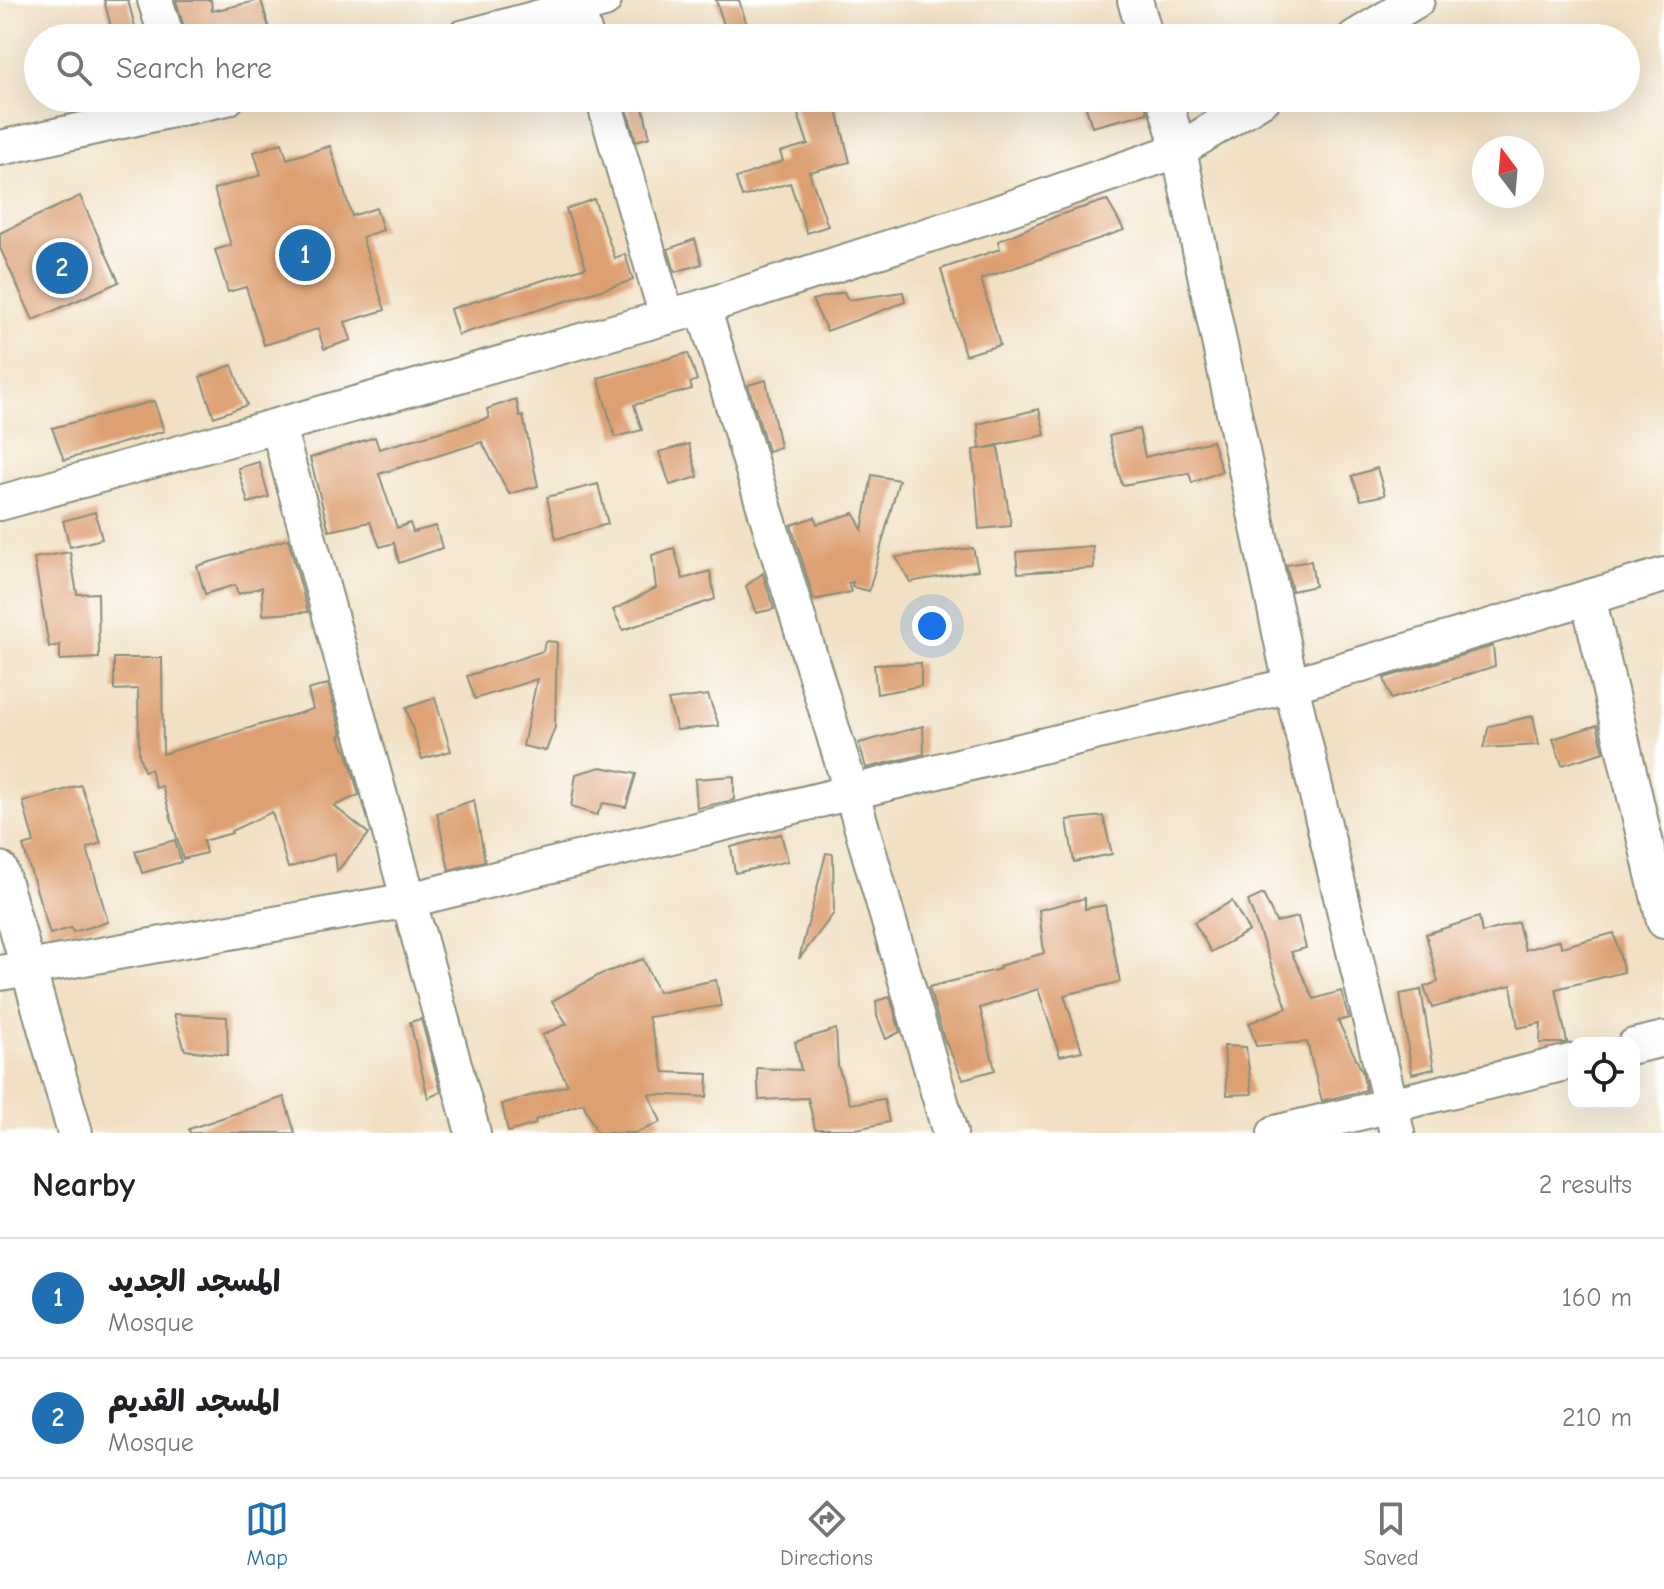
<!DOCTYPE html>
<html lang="en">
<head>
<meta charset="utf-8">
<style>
  :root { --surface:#fff; --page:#f2f2f2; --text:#202124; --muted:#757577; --line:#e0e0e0; --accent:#1f6fb2 }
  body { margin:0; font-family:"Comic Neue","Playpen Sans Arabic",sans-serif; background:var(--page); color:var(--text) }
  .controls { position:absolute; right:24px; bottom:24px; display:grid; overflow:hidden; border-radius:16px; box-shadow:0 8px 32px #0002 }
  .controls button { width:72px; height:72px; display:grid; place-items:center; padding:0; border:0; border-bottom:2px solid var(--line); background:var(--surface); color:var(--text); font:40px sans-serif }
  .compass { position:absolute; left:1472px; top:136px; width:72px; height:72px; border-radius:50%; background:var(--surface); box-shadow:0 8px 32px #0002; rotate:344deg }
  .you { position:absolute; left:932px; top:626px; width:28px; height:28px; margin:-20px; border:6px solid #fff; border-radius:50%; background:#1a73e8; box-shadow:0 0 0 12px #1a73e833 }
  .badge { display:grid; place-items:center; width:52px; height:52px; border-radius:50%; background:var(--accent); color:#fff; font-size:26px; font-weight:700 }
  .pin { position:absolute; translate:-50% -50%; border:4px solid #fff; box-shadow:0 2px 8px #0006 }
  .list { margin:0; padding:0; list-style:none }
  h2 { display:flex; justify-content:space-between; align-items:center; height:104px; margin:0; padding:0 32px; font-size:34px }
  h2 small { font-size:26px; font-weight:400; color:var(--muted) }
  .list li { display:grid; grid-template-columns:52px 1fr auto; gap:24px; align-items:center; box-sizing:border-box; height:120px; padding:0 32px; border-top:2px solid var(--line) }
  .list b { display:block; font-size:30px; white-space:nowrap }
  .list p { margin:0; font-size:26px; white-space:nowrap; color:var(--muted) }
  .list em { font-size:26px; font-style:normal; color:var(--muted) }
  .icon { flex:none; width:44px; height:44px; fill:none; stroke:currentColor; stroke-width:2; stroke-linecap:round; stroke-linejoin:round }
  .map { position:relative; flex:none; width:1664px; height:1133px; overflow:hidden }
  .search { position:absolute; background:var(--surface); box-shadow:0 8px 32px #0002; left:24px; right:24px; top:24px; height:88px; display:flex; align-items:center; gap:20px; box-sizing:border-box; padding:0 28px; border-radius:44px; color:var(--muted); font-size:30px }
  .sheet { height:344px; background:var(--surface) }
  nav { display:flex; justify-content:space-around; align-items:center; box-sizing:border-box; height:112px; border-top:2px solid var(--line); background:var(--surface); font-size:22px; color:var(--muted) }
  nav a { display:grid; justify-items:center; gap:4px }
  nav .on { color:var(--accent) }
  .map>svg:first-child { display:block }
  .building { fill:#dda072 }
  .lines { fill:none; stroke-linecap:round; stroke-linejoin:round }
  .minor-casing { stroke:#888e7c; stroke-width:38 }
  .minor { stroke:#fff; stroke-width:34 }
</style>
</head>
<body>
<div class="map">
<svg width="1664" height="1133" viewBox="0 0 1664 1133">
  <rect width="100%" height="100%" fill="#fff"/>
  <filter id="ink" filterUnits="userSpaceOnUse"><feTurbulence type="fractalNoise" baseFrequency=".0125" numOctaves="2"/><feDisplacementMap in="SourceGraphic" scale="16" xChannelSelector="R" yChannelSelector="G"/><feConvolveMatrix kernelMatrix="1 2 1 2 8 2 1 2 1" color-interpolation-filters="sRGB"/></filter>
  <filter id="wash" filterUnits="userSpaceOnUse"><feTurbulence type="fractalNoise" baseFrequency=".006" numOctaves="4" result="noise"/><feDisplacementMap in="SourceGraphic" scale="32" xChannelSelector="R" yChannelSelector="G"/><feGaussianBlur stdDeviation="1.8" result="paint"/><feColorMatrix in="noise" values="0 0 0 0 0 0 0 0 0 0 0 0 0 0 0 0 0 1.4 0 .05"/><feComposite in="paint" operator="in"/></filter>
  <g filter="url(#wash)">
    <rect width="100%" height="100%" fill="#f1e0c3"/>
    <g id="blocks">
      <g class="building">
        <path d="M104,0H128L138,38H114Z"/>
        <path d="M176,0H211L212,11L261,0L272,38H187Z"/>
        <path d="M716,0H739L751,38H728Z"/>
        <path d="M809,98H834L850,162L809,172L828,226L807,233L790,183L742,197L736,178L783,161L780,152L808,144L794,102Z"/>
        <path d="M1083,98H1145L1147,113L1092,127Z"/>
        <path d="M642,104L650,137L636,141L627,109Z"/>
        <path d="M282,143L287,159L330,146L352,216L376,208L383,230L362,237L385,310L345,322L351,340L324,349L318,329L264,345L246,287L228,292L215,250L231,245L214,189L261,175L254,152Z"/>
        <path d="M80,196L119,282L33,320L0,248V233Z"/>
        <path d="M594,199L615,258L625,254L633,280L458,335L450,309L586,267L566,209Z"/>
        <path d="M1107,200L1124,230L981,279L1000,345L965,355L941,269L1000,249L998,241L1059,215Z"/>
        <path d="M695,239L702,264L675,272L668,249Z"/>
        <path d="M844,292L848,300L903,292L905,302L827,331L812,300Z"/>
        <path d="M688,353L697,380L690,383L692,389L634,405L642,430L615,437L598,378Z"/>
        <path d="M232,365L247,405L214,417L200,377Z"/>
        <path d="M766,380L780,447L768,451L748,385Z"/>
        <path d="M516,399L520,417L523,416L538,486L509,494L482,442L379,474L397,528L410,523L413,532L436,526L442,548L399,563L394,543L380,547L370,522L329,531L310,458L375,437L379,449L489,418L487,409Z"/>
        <path d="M154,401L164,431L64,460L52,428Z"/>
        <path d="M1039,409L1045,435L980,449L978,424Z"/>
        <path d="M1139,429L1145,457L1212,441L1222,471L1192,483L1189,473L1122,485L1109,436Z"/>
        <path d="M689,444L698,477L670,485L659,452Z"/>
        <path d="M998,446L1011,526L979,529L973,450Z"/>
        <path d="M259,462L269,497L248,503L238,468Z"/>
        <path d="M1377,468L1385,495L1361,500L1352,476Z"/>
        <path d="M872,475L899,480L869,591L852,587L853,582L848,583L851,592L814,600L791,525L815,517L817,524L854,513L862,530Z"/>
        <path d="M598,484L608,524L556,539L547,497Z"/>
        <path d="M95,512L102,539L70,547L63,521Z"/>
        <path d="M288,539L308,612L263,615L262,587L238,594L235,585L205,594L197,566Z"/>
        <path d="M1093,546L1094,568L1018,573L1016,552Z"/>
        <path d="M674,548L683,579L710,571L715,599L623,630L613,610L656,588L652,555Z"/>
        <path d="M973,548L978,570L910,582L896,557Z"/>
        <path d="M70,552L77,594L98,593L99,658L60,660V645L49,647L34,558Z"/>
        <path d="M1311,561L1315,586L1292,591L1286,565Z"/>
        <path d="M763,573L774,609L756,613L746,586Z"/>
        <path d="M545,641L557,642L555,727L546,751L523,746L537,679L475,699L467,676L543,651Z"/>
        <path d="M1493,646L1495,666L1391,699L1384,678Z"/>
        <path d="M114,658H162L163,754L313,709L308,690L328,684L342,735L339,736L348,756L359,795L334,806L369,834L337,871L335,853L288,868L272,812L231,831L232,833L203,841L206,853L183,859L162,786L156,788L150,769L144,771L139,755L138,689L114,690Z"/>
        <path d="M921,663V686L877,694L874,665Z"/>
        <path d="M708,695L719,726L677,730L668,700Z"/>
        <path d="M435,698L451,751L422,759L406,708Z"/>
        <path d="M1533,716L1539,745L1483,748L1489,726Z"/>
        <path d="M1597,725L1604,752L1562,765L1553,739Z"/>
        <path d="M923,726L924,754L866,768L859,743Z"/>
        <path d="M601,767L636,774L626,807L603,803L597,815L571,807L576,774Z"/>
        <path d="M734,776V800L697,808L695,779Z"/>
        <path d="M81,785L101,843L87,848L108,922L73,932L71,928L50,934L23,846L34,843L23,802Z"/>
        <path d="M474,800L485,861L449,870L437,813Z"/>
        <path d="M1103,816L1112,854L1074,862L1067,820Z"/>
        <path d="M781,834L788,861L735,873L731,847Z"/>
        <path d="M175,840L181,862L142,873L135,851Z"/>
        <path d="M826,853L833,854L834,913L799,959Z"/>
        <path d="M1263,894L1276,922L1298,917L1306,948L1291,952L1314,999L1341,991L1349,1018L1338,1021L1362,1071L1366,1090L1322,1101L1307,1042L1256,1046L1249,1023L1287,1008L1248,901Z"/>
        <path d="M1085,898V909L1105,905L1120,982L1064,995L1082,1051L1060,1056L1038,989L980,1008L995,1070L963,1079L944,1039L929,987L1000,969L999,966L1044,953L1039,910Z"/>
        <path d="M1232,901L1249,931L1211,952L1194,922Z"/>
        <path d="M1479,917L1482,933L1518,922L1525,950L1560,940L1561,947L1614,933L1624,972L1556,989L1567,1042L1563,1043H1540L1541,1023L1518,1028L1511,985L1432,1008L1424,987L1438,982L1426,934Z"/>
        <path d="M643,959L658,992L716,980L721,1006L648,1017L664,1072L708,1074L707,1097L649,1094L661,1122L636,1133H597L583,1103L535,1120L536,1124L508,1132L502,1104L568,1085L542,1035L567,1024L552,1001L601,974Z"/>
        <path d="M1421,990L1434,1069L1412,1074L1400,994Z"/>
        <path d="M890,997L900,1032L886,1039L877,1016L876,1001Z"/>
        <path d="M174,1014L227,1017L228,1055L185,1050Z"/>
        <path d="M421,1019L441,1092L428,1098L410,1022Z"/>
        <path d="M836,1029L838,1066L850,1104L884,1099L889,1122L857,1129H815L808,1098L759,1100L757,1068L801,1070L795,1042Z"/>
        <path d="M1224,1046L1246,1047L1252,1094L1227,1095Z"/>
        <path d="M284,1097L295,1133H190L189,1129Z"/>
      </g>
    </g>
  </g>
  <g filter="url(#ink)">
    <use href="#blocks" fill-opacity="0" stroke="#888e7c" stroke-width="2"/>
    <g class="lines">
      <g class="minor-casing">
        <g id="minor">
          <path d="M155,0L167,38"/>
          <path d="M1135,0L1146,38"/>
          <path d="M577,7L586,38"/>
          <path d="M462,38L604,0"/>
          <path d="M1354,38L1417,0"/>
          <path d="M603,98L667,317"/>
          <path d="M1164,98L1179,150L1291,685L1397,1133"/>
          <path d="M0,148L227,98"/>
          <path d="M703,307L852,794L950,1133"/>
          <path d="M278,427L473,1133"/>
          <path d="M0,503L703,307L994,214L1179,150L1264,98"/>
          <path d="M1588,597L1664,921"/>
          <path d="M0,869L75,1133"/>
          <path d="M0,973L409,900L1291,685L1664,575"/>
          <path d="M1634,1046L1664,1039"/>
          <path d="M1275,1133L1574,1061"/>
        </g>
      </g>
      <use href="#minor" class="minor"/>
    </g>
  </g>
</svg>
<div class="controls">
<button><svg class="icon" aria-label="locate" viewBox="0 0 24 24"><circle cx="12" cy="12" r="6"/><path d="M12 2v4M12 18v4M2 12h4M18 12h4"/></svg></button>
</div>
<svg class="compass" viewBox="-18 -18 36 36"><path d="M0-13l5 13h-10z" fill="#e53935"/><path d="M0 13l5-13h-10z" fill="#757577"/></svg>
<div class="you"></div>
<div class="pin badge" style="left:305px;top:255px">1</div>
<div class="pin badge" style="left:62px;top:268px">2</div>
<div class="search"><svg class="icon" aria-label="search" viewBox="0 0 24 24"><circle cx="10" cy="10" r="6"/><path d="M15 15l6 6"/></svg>Search here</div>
</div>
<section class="sheet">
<h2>Nearby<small>2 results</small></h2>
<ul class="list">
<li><span class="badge">1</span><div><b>المسجد الجديد</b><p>Mosque</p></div><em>160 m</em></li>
<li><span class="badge">2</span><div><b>المسجد القديم</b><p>Mosque</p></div><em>210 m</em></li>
</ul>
</section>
<nav>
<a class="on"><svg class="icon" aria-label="map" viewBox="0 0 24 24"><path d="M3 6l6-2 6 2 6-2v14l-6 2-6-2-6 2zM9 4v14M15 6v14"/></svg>Map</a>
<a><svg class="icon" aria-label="directions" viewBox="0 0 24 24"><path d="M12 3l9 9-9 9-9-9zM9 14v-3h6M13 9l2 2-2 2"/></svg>Directions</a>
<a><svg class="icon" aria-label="saved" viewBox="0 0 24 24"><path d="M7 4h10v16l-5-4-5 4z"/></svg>Saved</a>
</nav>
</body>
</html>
